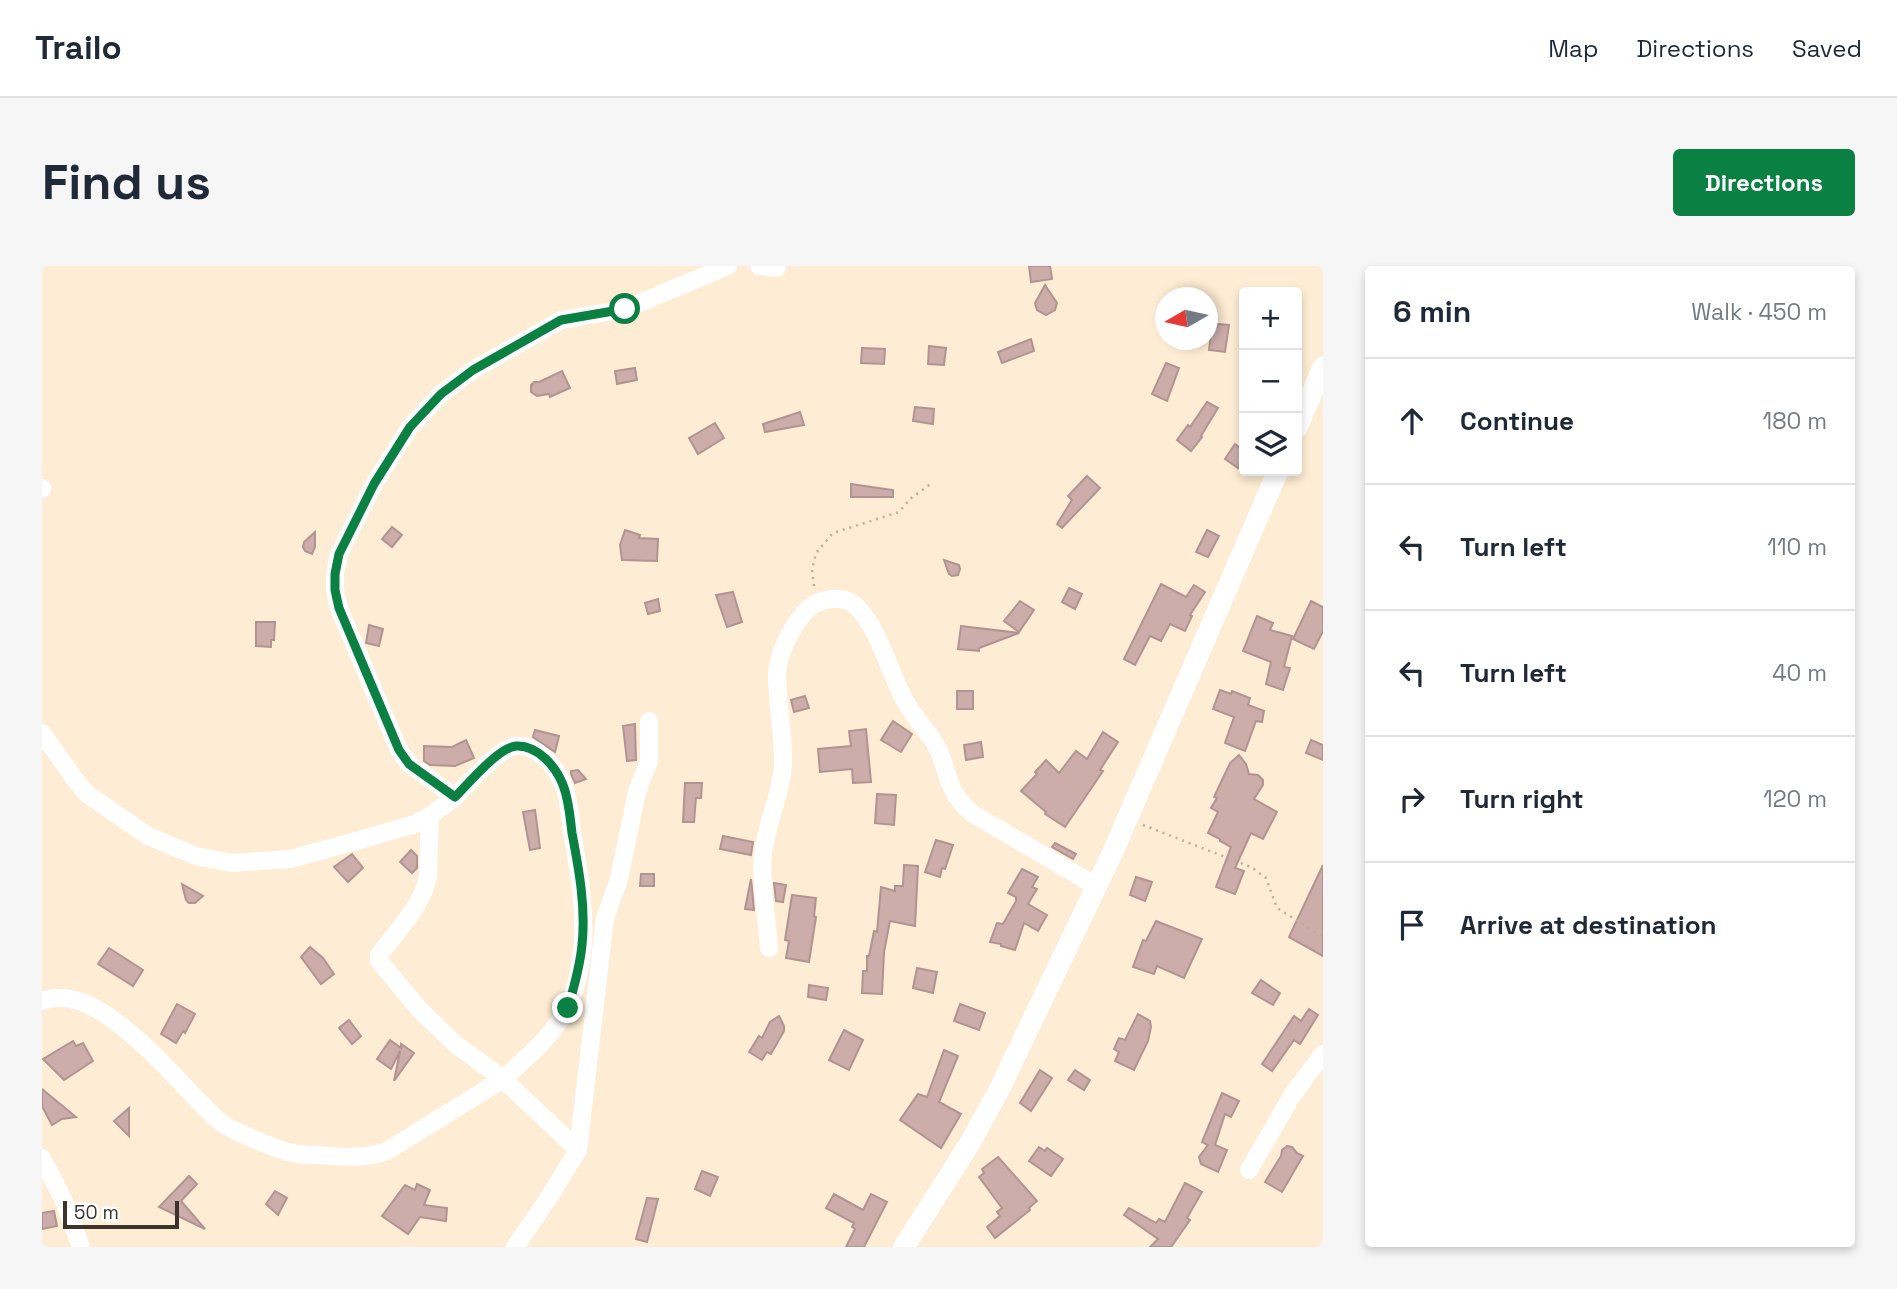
<!DOCTYPE html>
<html lang="en">
<head>
<meta charset="utf-8">
<style>
  :root { --surface:#fff; --page:#f6f6f7; --text:#1f2937; --muted:#747a83; --line:#e0e1e3; --accent:#0b8043 }
  body { margin:0; font-family:"Space Grotesk",sans-serif; background:var(--page); color:var(--text) }
  .controls { position:absolute; right:21px; top:21px; display:grid; overflow:hidden; border-radius:7px; box-shadow:0 4px 10px #0003 }
  .controls button { width:63px; height:63px; display:grid; place-items:center; padding:0; border:0; border-bottom:2px solid var(--line); background:var(--surface); color:var(--text); font:35px sans-serif }
  .compass { position:absolute; left:1113px; top:21px; width:63px; height:63px; border-radius:50%; background:var(--surface); box-shadow:0 4px 10px #0003; rotate:261deg }
  .scale { position:absolute; left:21px; bottom:18px; width:116px; box-sizing:border-box; padding-left:7px; border:4px solid #3b342b; border-top:0; font-size:19px; line-height:24px; white-space:nowrap; color:#3b342b; -webkit-text-stroke:5px #fff; paint-order:stroke }
  .stop { position:absolute; width:21px; height:21px; margin:-16px; border:5px solid #0b8043; border-radius:50%; background:#fff }
  .stop.end { background:#0b8043; border-color:#fff; box-shadow:0 2px 7px #0008 }
  .list { margin:0; padding:0; list-style:none }
  h2 { display:flex; justify-content:space-between; align-items:center; height:91px; margin:0; padding:0 28px; font-size:30px }
  h2 small { font-size:23px; font-weight:400; color:var(--muted) }
  .list li { display:grid; grid-template-columns:46px 1fr auto; gap:21px; align-items:center; box-sizing:border-box; height:126px; padding:0 28px; border-top:2px solid var(--line) }
  .list b { display:block; font-size:26px; white-space:nowrap }
  .list em { font-size:23px; font-style:normal; color:var(--muted) }
  .icon { flex:none; width:38px; height:38px; fill:none; stroke:currentColor; stroke-width:2; stroke-linecap:round; stroke-linejoin:round }
  .map { position:relative; flex:none; width:1281px; height:981px; overflow:hidden; border-radius:7px }
  header { display:flex; align-items:center; gap:42px; box-sizing:border-box; height:98px; padding:0 35px; background:var(--surface); border-bottom:2px solid var(--line) }
  header strong { font-size:33px }
  nav { display:flex; gap:38px; margin-inline-start:auto; font-size:24px }
  .intro { display:flex; align-items:center; justify-content:space-between; box-sizing:border-box; height:168px; padding:0 42px }
  h1 { margin:0; font-size:49px }
  .button { padding:18px 32px; border-radius:7px; background:var(--accent); color:#fff; font-size:24px; font-weight:700 }
  main { display:flex; gap:42px; padding:0 42px }
  aside { flex:1; background:var(--surface); border-radius:7px; box-shadow:0 4px 10px #0003 }
  .map>svg:first-child { display:block }
  .building { fill:#ccadaa; stroke:#b29391; stroke-width:2 }
  .lines { fill:none; stroke-linecap:round; stroke-linejoin:round }
  .path { stroke:#bbae9a; stroke-width:2.5; stroke-dasharray:2 5; stroke-linecap:butt }
  .minor { stroke:#fff; stroke-width:18 }
  .tertiary { stroke:#fff; stroke-width:21 }
  .route { stroke:#0b8043; stroke-width:9 }
</style>
</head>
<body>
<header>
<strong>Trailo</strong>
<nav><a>Map</a><a>Directions</a><a>Saved</a></nav>
</header>
<div class="intro"><h1>Find us</h1><a class="button">Directions</a></div>
<main>
<div class="map">
<svg width="1281" height="981" viewBox="0 0 1281 981">
  <rect width="100%" height="100%" fill="#feedd4"/>
  <g class="building">
    <path d="M987,0H1008L1010,13L989,16Z"/>
    <path d="M1003,19L1015,37L1013,44L1004,49L995,44L993,37Z"/>
    <path d="M1175,58L1187,59L1183,86L1167,84L1170,61H1175Z"/>
    <path d="M989,73L992,85L960,97L956,86Z"/>
    <path d="M887,80L904,82L902,99L886,98Z"/>
    <path d="M820,82L843,83L842,98L819,97Z"/>
    <path d="M1124,97L1137,102L1125,135L1110,128Z"/>
    <path d="M593,102L595,114L575,118L573,105Z"/>
    <path d="M520,105L528,122L508,131L507,128L495,130L489,126V119L492,116H497Z"/>
    <path d="M1165,136L1176,142L1159,170L1160,171L1149,185L1135,174L1146,159L1148,161Z"/>
    <path d="M873,141L892,143L891,158L871,155Z"/>
    <path d="M758,146L762,159L723,166L721,158Z"/>
    <path d="M673,157L682,172L656,188L647,172Z"/>
    <path d="M1193,178L1202,185V193L1196,202L1183,193Z"/>
    <path d="M1045,210L1058,222L1020,262L1015,258L1030,234L1026,230Z"/>
    <path d="M809,218L851,224V231H809Z"/>
    <path d="M350,261L360,269L350,281L340,273Z"/>
    <path d="M583,264L598,269L597,272L616,273L615,295L580,294L578,279Z"/>
    <path d="M1165,264L1177,270L1166,291L1154,286Z"/>
    <path d="M273,266V281L270,288L263,285L261,281L262,276Z"/>
    <path d="M902,294L917,299L918,303L916,309L910,310L907,308Z"/>
    <path d="M1119,318L1144,331L1152,319L1163,326L1148,349L1150,350L1143,365L1128,358L1119,375L1108,370L1093,399L1082,393Z"/>
    <path d="M1027,322L1040,328L1033,343L1020,336Z"/>
    <path d="M691,326L700,356L685,361L674,329Z"/>
    <path d="M616,333L618,345L606,348L603,337Z"/>
    <path d="M978,335L992,344L977,366L962,355Z"/>
    <path d="M1269,335L1281,341V365L1272,383L1251,373Z"/>
    <path d="M1215,350L1231,357L1228,364L1250,370L1242,401L1248,402L1241,424L1224,418L1229,396L1201,385Z"/>
    <path d="M214,356H233L232,374H229V381L214,380Z"/>
    <path d="M327,359L341,363L337,380L324,377Z"/>
    <path d="M919,360L977,367L937,382V385L916,383Z"/>
    <path d="M1178,424L1189,428L1190,425L1208,432L1206,439L1222,445L1220,456L1214,455L1203,485L1183,477L1192,451L1171,443Z"/>
    <rect x="915" y="425" width="16" height="18"/>
    <path d="M763,430L767,442L752,446L749,434Z"/>
    <path d="M851,455L870,468L859,486L839,474Z"/>
    <path d="M593,458L594,494L585,495L581,460Z"/>
    <path d="M824,463L829,516L811,517L810,503L778,506L776,483L809,480L807,465Z"/>
    <path d="M493,464L517,470L513,486L491,471Z"/>
    <path d="M1061,466L1076,476L1058,504L1061,505L1023,561L1003,548L1004,546L979,525L995,508L993,506L1004,494L1017,507L1034,485L1045,493Z"/>
    <path d="M424,474L432,492L413,500L388,499L382,495V480L410,481Z"/>
    <path d="M1269,474L1281,479V494L1264,487Z"/>
    <path d="M939,476L941,491L924,494L922,479Z"/>
    <path d="M1197,489L1204,498L1207,508L1216,509L1221,514V519L1212,533L1235,546L1221,573L1209,567L1193,602L1202,605L1193,628L1174,621L1189,581L1178,575V573L1166,567L1176,546L1169,542L1175,532L1172,531L1188,497Z"/>
    <path d="M536,504L544,513L533,517L529,508V505Z"/>
    <path d="M643,517H660L659,532H654L652,556H641Z"/>
    <path d="M835,528L854,529L852,559L833,557Z"/>
    <path d="M493,544L498,582L488,584L481,546Z"/>
    <path d="M681,570L711,576L709,589L678,583Z"/>
    <path d="M894,574L911,579L903,603L900,602L898,611L883,606Z"/>
    <path d="M1013,577L1034,588L1031,593L1010,581Z"/>
    <path d="M369,584L375,590V602L370,607L358,596Z"/>
    <path d="M310,588L321,602L306,616L292,601Z"/>
    <path d="M862,599L876,600L873,660L848,655L842,686L840,728L820,727L821,705H825V690H827L832,665L835,666L839,621L853,625V620H861Z"/>
    <path d="M1281,599V690L1247,671Z"/>
    <path d="M980,603L996,611L990,621L995,623L986,638L1005,649L996,665L982,657L973,684L959,680V678L948,676L955,657L961,658L974,635V631L966,627Z"/>
    <path d="M599,608H612V620H598Z"/>
    <path d="M1094,611L1110,616L1103,635L1088,629Z"/>
    <path d="M709,613L710,622L712,644L703,643Z"/>
    <path d="M732,617L744,619L741,636L734,635Z"/>
    <path d="M140,618L161,630L153,637H147L144,634Z"/>
    <path d="M750,629L774,632L772,650L774,651L767,696L744,692L747,675L743,674Z"/>
    <path d="M1114,655L1160,673L1142,712L1115,700L1112,708L1091,701L1101,674L1104,675Z"/>
    <path d="M268,681L281,692L292,708L279,718L259,691Z"/>
    <path d="M67,682L101,704L91,720L56,698Z"/>
    <path d="M875,702L895,706L891,727L871,722Z"/>
    <path d="M1219,714L1238,727L1231,739L1210,727Z"/>
    <path d="M767,719L786,722L784,734L766,731Z"/>
    <path d="M135,738L153,748L143,767L141,765L134,777L119,768Z"/>
    <path d="M918,738L943,747L937,764L912,755Z"/>
    <path d="M1267,743L1276,749L1258,778L1252,774L1230,805L1220,798L1252,750L1259,755Z"/>
    <path d="M1096,748L1108,755L1109,761L1106,775L1092,804L1073,795L1077,786L1072,783L1077,772L1083,774Z"/>
    <path d="M737,750L742,760V765L729,788L725,786L720,794L707,786L717,770L720,772L728,756Z"/>
    <path d="M307,754L319,770L310,778L297,762Z"/>
    <path d="M802,764L821,774L807,804L787,794Z"/>
    <path d="M348,774L359,782V778L372,787L352,815L358,785L349,803L335,793Z"/>
    <path d="M31,775L34,780L41,777L51,795L22,814L1,793Z"/>
    <path d="M902,784L916,790L897,836L919,848L899,882L858,854L876,828L885,831Z"/>
    <path d="M998,804L1010,812L989,845L978,837Z"/>
    <path d="M1033,804L1048,814L1042,824L1026,814Z"/>
    <path d="M0,823L34,851L20,853L10,859L0,840Z"/>
    <path d="M1180,827L1197,835L1189,851L1183,848L1173,879L1185,884L1176,906L1159,898L1157,891L1166,879L1160,876Z"/>
    <path d="M87,842V870L72,855Z"/>
    <path d="M1245,880L1250,881L1255,887L1261,890L1240,926L1223,916L1239,890L1240,884Z"/>
    <path d="M997,881L1003,885L1005,882L1021,893L1009,910L987,895Z"/>
    <path d="M956,891L995,935L987,942L988,944L953,972L945,961L958,950L955,946L960,942L937,911L942,907L940,903Z"/>
    <path d="M660,905L676,911L668,930L653,923Z"/>
    <path d="M147,910L155,918L139,935L163,963L117,941Z"/>
    <path d="M1143,917L1160,926L1145,952L1148,954L1129,981H1108L1116,973L1082,949L1087,942L1114,957L1117,953L1123,956Z"/>
    <path d="M375,918L388,924L382,939L405,942L404,955L378,951L366,968L340,950L363,919L373,924Z"/>
    <path d="M233,925L245,932L236,949L224,938Z"/>
    <path d="M792,928L821,944L829,928L845,936L822,981H804L813,963L810,961L812,957L784,942Z"/>
    <path d="M605,932L616,933L605,976L594,973Z"/>
    <path d="M12,945L15,960L0,963V947Z"/>
  </g>
  <g class="lines">
    <g class="path">
      <path d="M772,320L770,304L774,287L791,267L857,246L868,233L890,217"/>
      <path d="M1101,559L1209,601L1224,612L1235,642L1281,671"/>
    </g>
    <g class="minor">
      <path d="M717,0L735,2"/>
      <path d="M0,222V223"/>
      <path d="M0,467L32,512L45,528L106,570L154,590L190,597L248,593L307,577L373,558L388,550L413,531"/>
      <path d="M388,550L386,612C380,639 354,667 337,689V695L377,743L412,777L461,813C484,792 510,771 525,743C535,723 539,697 541,676C543,637 536,602 530,565C528,549 527,532 521,518C513,500 495,478 473,480C457,482 426,518 413,531L367,498L357,484L297,342L293,324V308L297,288L332,218L368,161L399,128L431,104L519,54L583,43L686,0"/>
      <path d="M727,682C725,654 718,613 721,587C725,556 739,529 741,499C742,469 735,439 735,408C736,386 757,341 780,335C791,331 806,332 815,341C840,367 847,409 866,440C875,455 888,467 896,483C903,498 905,514 913,528C918,536 924,542 931,548L1054,620"/>
      <path d="M0,735C58,711 138,822 177,855C183,861 193,864 200,868C216,875 233,883 250,887C258,889 268,889 277,889C301,891 322,893 345,885L461,813L536,884"/>
      <path d="M0,892L22,935L39,981"/>
      <path d="M1207,904L1251,828L1281,788"/>
      <path d="M473,981L506,933L536,884L563,652L577,613L595,526L607,495V455"/>
    </g>
    <g class="tertiary">
      <path d="M1255,162L1281,101"/>
      <path d="M862,981L928,877L957,824L1070,588L1236,205"/>
    </g>
  </g>
  <g class="lines">
    <path class="route" d="M526,742C532,721 538,701 540,679C544,641 537,604 530,567C528,551 527,534 521,519C514,501 496,479 474,480C456,482 427,517 413,531L367,498L357,484L297,342L293,324V308L297,288L332,218L368,161L399,128L431,104L519,54L583,43"/>
  </g>
</svg>
<div class="controls">
<button>+</button>
<button>−</button>
<button><svg class="icon" aria-label="layers" viewBox="0 0 24 24"><path d="M12 4l9 5-9 5-9-5zM3 14l9 5 9-5"/></svg></button>
</div>
<svg class="compass" viewBox="-18 -18 36 36"><path d="M0-13l5 13h-10z" fill="#e53935"/><path d="M0 13l5-13h-10z" fill="#747a83"/></svg>
<div class="scale">50 m</div>
<div class="stop" style="left:583px;top:43px"></div>
<div class="stop end" style="left:526px;top:742px"></div>
</div>
<aside>
<h2>6 min<small>Walk · 450 m</small></h2>
<ul class="list">
<li><svg class="icon" aria-label="ahead" viewBox="0 0 24 24"><path d="M12 20V5M6 11l6-6 6 6"/></svg><div><b>Continue</b></div><em>180 m</em></li>
<li><svg class="icon" aria-label="left" viewBox="0 0 24 24"><path d="M17 20v-9H6M10 6l-5 5 5 5"/></svg><div><b>Turn left</b></div><em>110 m</em></li>
<li><svg class="icon" aria-label="left" viewBox="0 0 24 24"><path d="M17 20v-9H6M10 6l-5 5 5 5"/></svg><div><b>Turn left</b></div><em>40 m</em></li>
<li><svg class="icon" aria-label="right" viewBox="0 0 24 24"><path d="M7 20v-9h11M14 6l5 5-5 5"/></svg><div><b>Turn right</b></div><em>120 m</em></li>
<li><svg class="icon" aria-label="arrive" viewBox="0 0 24 24"><path d="M6 21V4h12l-3 4 3 4H6"/></svg><div><b>Arrive at destination</b></div></li>
</ul>
</aside>
</main>
</body>
</html>
